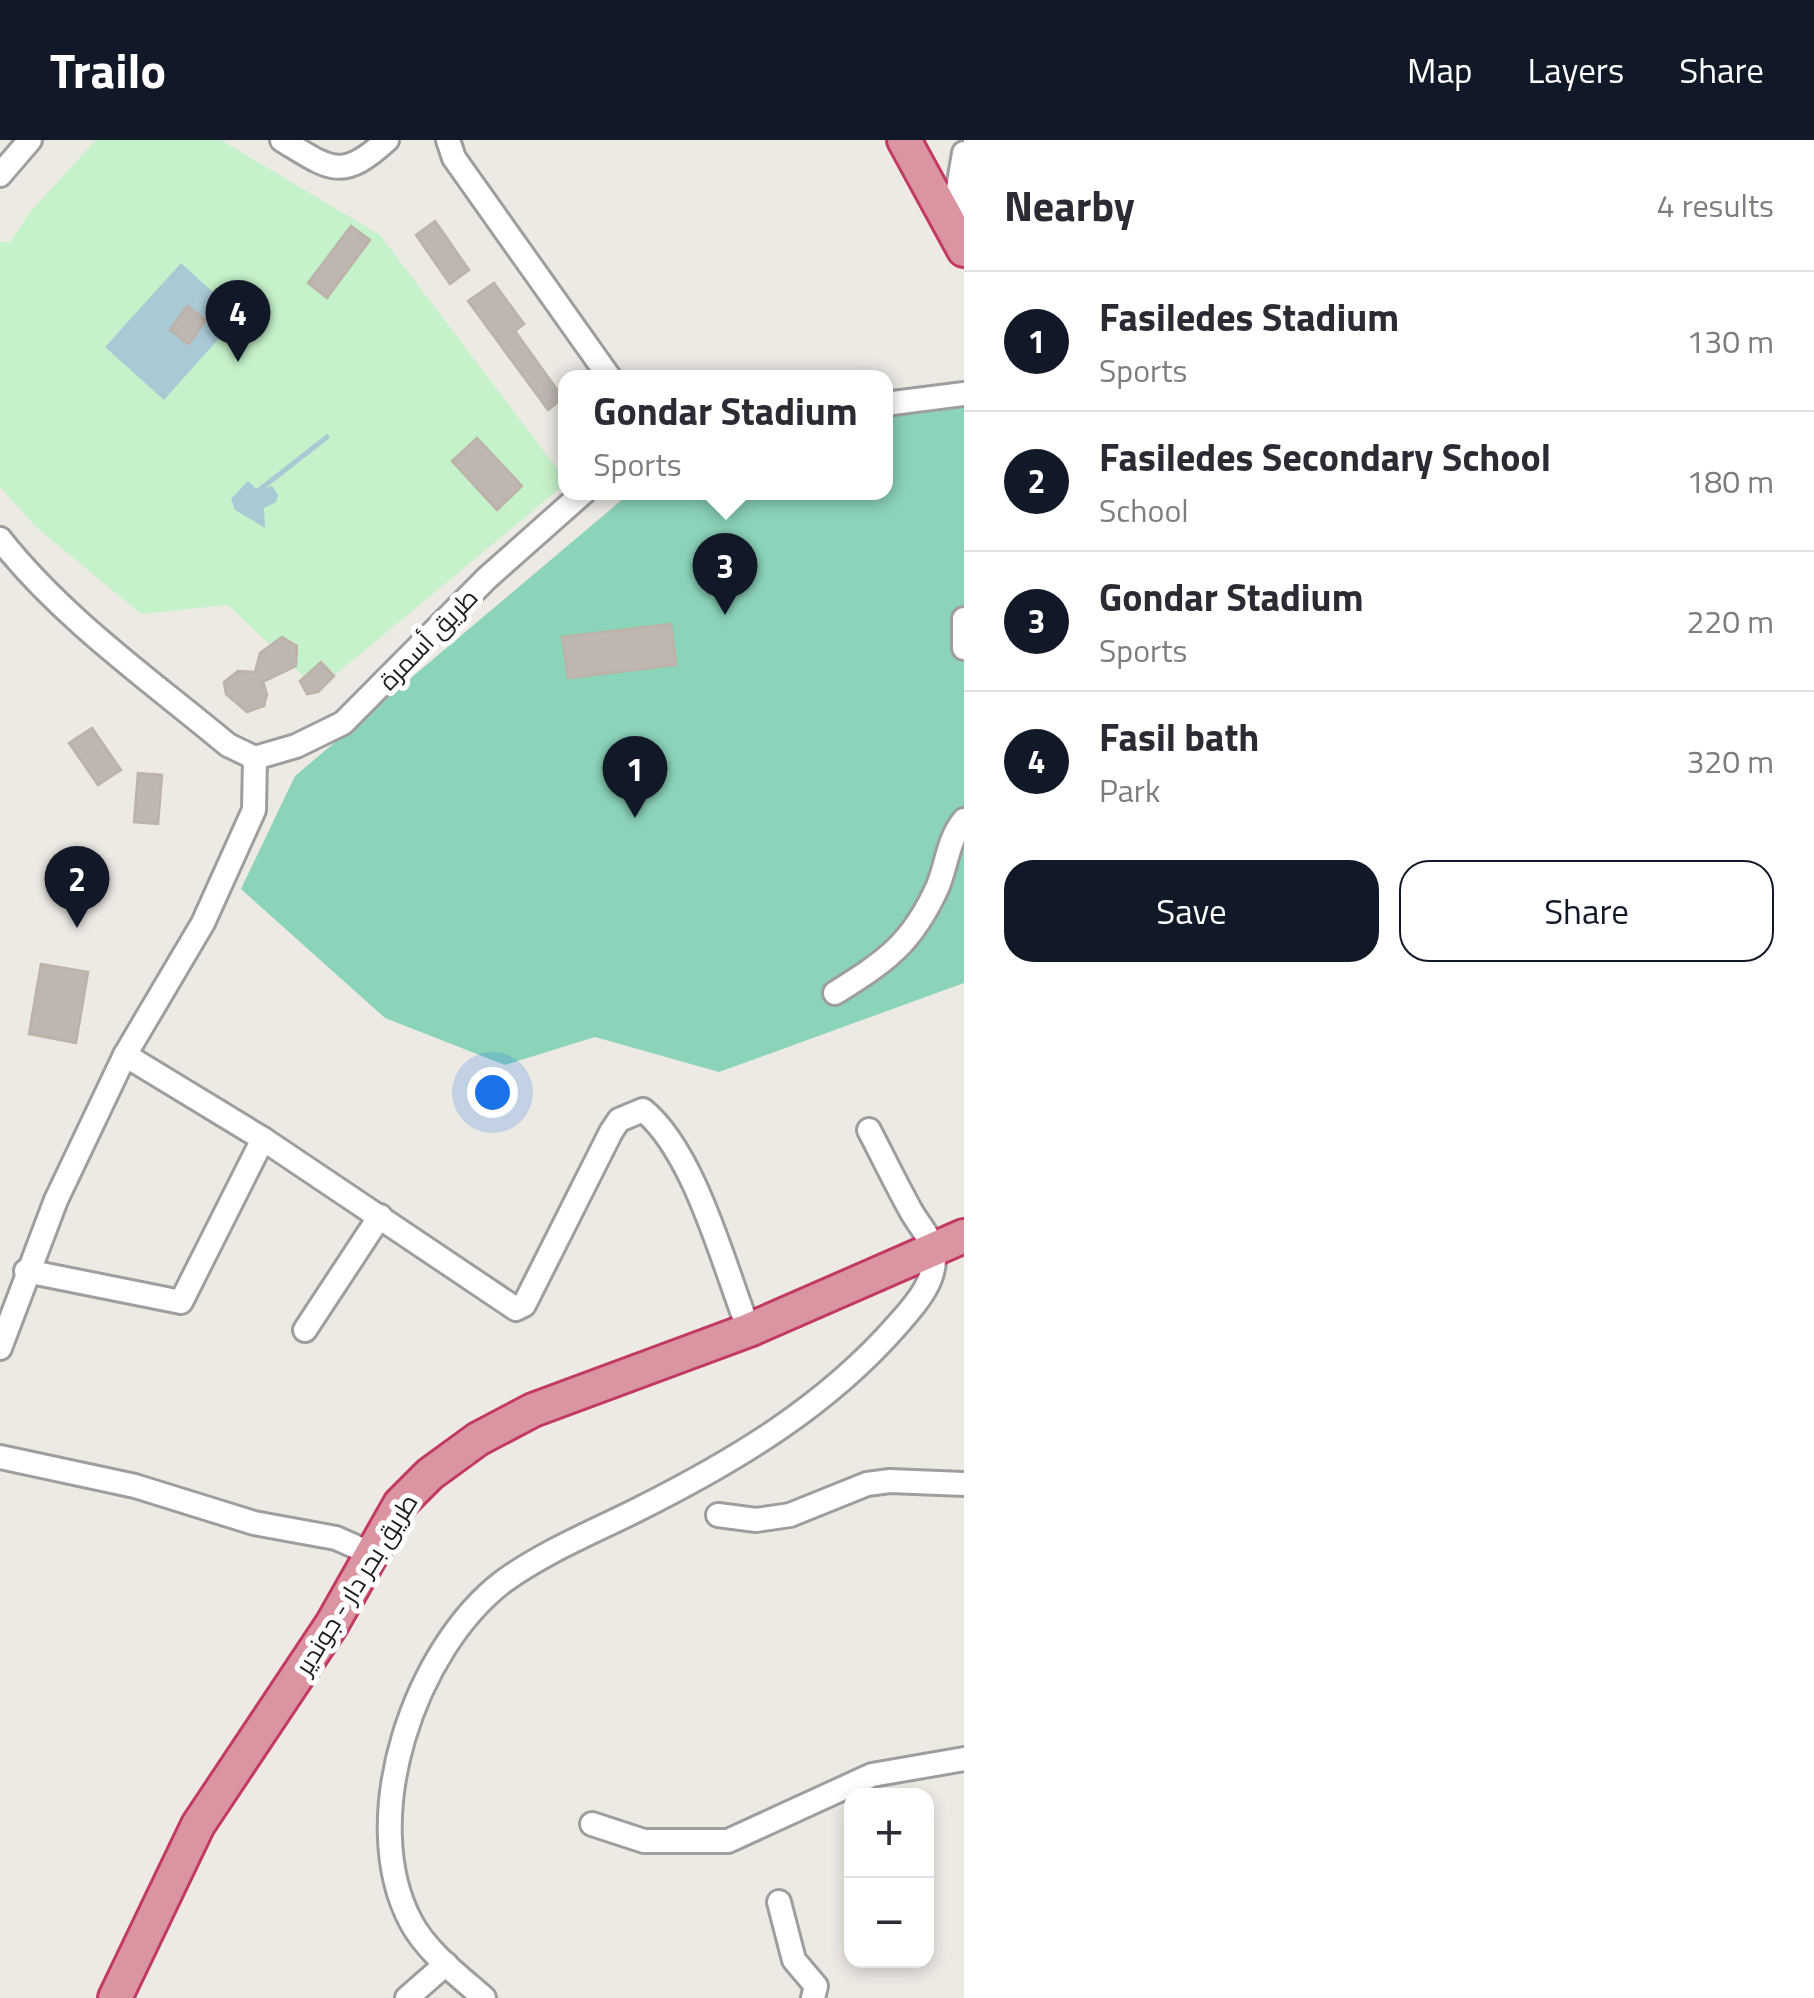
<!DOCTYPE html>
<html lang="en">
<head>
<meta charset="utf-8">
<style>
  :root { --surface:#fff; --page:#f7f7f7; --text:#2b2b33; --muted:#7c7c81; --line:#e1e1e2; --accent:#111827 }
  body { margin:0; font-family:"Titillium Web",Cairo,sans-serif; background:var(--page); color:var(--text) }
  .controls { position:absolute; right:30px; bottom:30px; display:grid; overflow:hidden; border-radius:20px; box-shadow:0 5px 15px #0003 }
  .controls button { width:90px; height:90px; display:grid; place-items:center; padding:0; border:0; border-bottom:2px solid var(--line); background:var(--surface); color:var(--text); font:50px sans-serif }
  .you { position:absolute; left:492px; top:952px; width:35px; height:35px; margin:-25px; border:8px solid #fff; border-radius:50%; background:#1a73e8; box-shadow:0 0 0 15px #1a73e833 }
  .badge { display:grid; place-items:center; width:65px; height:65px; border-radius:50%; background:var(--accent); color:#fff; font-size:32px; font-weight:700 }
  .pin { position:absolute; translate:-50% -82px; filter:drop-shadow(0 2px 5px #0008) }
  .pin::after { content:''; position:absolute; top:52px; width:35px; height:30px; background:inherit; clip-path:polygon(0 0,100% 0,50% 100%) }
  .popup { position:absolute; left:558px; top:230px; width:335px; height:130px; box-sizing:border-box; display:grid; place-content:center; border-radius:20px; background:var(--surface); filter:drop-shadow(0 2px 8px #0005); font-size:32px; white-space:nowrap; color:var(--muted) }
  .popup b { font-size:38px; color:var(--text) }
  .popup::after { content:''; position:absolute; left:50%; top:100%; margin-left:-20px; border:20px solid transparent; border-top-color:var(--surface) }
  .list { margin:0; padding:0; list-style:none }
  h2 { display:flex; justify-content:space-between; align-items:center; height:130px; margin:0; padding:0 40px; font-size:42px }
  h2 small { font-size:32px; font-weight:400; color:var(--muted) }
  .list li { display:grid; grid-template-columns:65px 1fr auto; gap:30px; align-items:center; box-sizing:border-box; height:140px; padding:0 40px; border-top:2px solid var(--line) }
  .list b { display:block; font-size:38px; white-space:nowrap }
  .list p { margin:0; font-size:32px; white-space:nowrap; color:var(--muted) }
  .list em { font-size:32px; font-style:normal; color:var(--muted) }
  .actions { display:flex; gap:20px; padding:30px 40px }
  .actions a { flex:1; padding:22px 0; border:2px solid var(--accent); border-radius:30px; text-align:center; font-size:35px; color:var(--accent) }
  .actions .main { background:var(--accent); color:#fff }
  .map { position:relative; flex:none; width:964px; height:1858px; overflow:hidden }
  header { display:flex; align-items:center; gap:60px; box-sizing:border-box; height:140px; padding:0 50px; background:var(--accent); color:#fff }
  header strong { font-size:48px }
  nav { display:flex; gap:55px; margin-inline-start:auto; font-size:35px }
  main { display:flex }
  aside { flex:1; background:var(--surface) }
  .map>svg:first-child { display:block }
  .park { fill:#c5f2ca }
  .pitch { fill:#8bd3b9 }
  .water { fill:#a9cad5 }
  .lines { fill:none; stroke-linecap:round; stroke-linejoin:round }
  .stream { stroke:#a9cad5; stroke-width:5 }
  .building { fill:#bdb6b1; stroke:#bcb2a8; stroke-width:2.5 }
  .minor-casing { stroke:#9e9e9e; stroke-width:28 }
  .highway-casing { stroke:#c23964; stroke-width:38 }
  .minor { stroke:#fff; stroke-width:22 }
  .highway { stroke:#db95a0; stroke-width:32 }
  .labels { text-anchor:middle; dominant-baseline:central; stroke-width:10; stroke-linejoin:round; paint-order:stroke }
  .street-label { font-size:25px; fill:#1d1d1d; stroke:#fff }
</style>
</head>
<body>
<header>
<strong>Trailo</strong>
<nav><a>Map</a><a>Layers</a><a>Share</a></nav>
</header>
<main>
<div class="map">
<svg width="964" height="1858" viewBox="0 0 964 1858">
  <rect width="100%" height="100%" fill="#edeae4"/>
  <path class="park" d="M96,0H221L380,95L565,339V344L334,536L321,522L304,537L292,526L298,513L293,501L282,497L269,504L228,465L141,474L36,387L0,347V102H10L30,72Z"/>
  <path class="pitch" d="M964,264V843L719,932L595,897L505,925L385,878L241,749L295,636L630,353L885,352V278Z"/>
  <g class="water">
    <path d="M181,123L239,176L164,260L105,207Z"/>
    <path d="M248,341L259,351L272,346L278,355L276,362L264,368L265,388L235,370L231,359Z"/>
  </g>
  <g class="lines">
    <path class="stream" d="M258,351L327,297"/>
  </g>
  <g class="building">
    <path d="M435,81L469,130L450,144L416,95Z"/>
    <path d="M351,86L370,100L327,158L308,143Z"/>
    <path d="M494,143L524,184L515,191L563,258L548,270L468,161Z"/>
    <path d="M187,166L206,180L189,204L170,190Z"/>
    <path d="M477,298L522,346L497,370L452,321Z"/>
    <path d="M671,484L676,525L568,538L562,497Z"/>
    <path d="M282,497L297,506L296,526L263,542L267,554L264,566L247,572L226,554L224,542L238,531L255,532L260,513Z"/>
    <path d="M321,522L334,536L318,552L307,554L300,541Z"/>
    <path d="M92,588L121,630L98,645L69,603Z"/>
    <path d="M138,633L162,635L158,684L134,682Z"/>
    <path d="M41,824L88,832L76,903L29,894Z"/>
  </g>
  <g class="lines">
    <g class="minor-casing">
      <g id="minor">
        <path d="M282,0C330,29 341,42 387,0"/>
        <path d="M448,0L454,18L610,238"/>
        <path d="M0,35L30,0"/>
        <path d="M952,84L964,13"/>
        <path d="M885,264L964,254"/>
        <path d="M0,399C63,479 150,540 228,605L255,618"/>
        <path d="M964,479V508"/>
        <path d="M255,618L296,606L343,583L487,438L584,352"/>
        <path d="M835,853C886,821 912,804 938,746C947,724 948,699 964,680"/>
        <path d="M125,915L263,999L516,1169L524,1165L611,992L619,980L643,970C695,1012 724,1127 749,1190"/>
        <path d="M26,1131L181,1162L263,999"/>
        <path d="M305,1190L380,1076"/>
        <path d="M0,1208L56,1060L125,915L203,783L254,670L255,618"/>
        <path d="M0,1317L135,1346L254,1383L336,1398L372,1414"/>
        <path d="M718,1375L756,1380L790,1375L867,1344L890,1341L964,1344"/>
        <path d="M592,1684L644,1701H728L872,1635L964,1619"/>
        <path d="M779,1762L794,1820L816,1846L813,1858"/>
        <path d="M407,1858L446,1824"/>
        <path d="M484,1858C459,1836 427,1812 411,1782C356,1679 415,1508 504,1441C544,1412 593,1392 637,1370C735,1321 827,1266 899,1183C916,1164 939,1138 933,1110C931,1098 917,1082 911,1071C896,1044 883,1017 869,990"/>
      </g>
    </g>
    <g class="highway-casing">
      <g id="highway">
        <path d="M904,0L964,110"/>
        <path d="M115,1858L198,1685L332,1484L400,1364L430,1334L478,1299L533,1270L749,1190L964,1096"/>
      </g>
    </g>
    <use href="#minor" class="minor"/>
    <use href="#highway" class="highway"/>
  </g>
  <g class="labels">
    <g class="street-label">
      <text transform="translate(428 499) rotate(-46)">طريق أسمرة</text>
      <text transform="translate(356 1444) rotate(-58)">طريق بحر دار - جوندير</text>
    </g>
  </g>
</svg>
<div class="controls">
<button>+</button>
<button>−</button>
</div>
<div class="you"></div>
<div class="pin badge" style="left:635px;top:678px">1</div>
<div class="pin badge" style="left:77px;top:788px">2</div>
<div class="pin badge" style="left:725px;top:475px">3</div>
<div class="popup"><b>Gondar Stadium</b>Sports</div>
<div class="pin badge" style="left:238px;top:222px">4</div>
</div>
<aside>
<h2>Nearby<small>4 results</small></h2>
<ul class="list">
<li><span class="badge">1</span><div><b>Fasiledes Stadium</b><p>Sports</p></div><em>130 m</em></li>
<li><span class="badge">2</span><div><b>Fasiledes Secondary School</b><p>School</p></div><em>180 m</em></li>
<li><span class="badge">3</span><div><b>Gondar Stadium</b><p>Sports</p></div><em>220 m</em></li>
<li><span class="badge">4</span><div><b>Fasil bath</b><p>Park</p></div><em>320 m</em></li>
</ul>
<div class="actions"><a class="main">Save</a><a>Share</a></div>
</aside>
</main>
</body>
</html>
